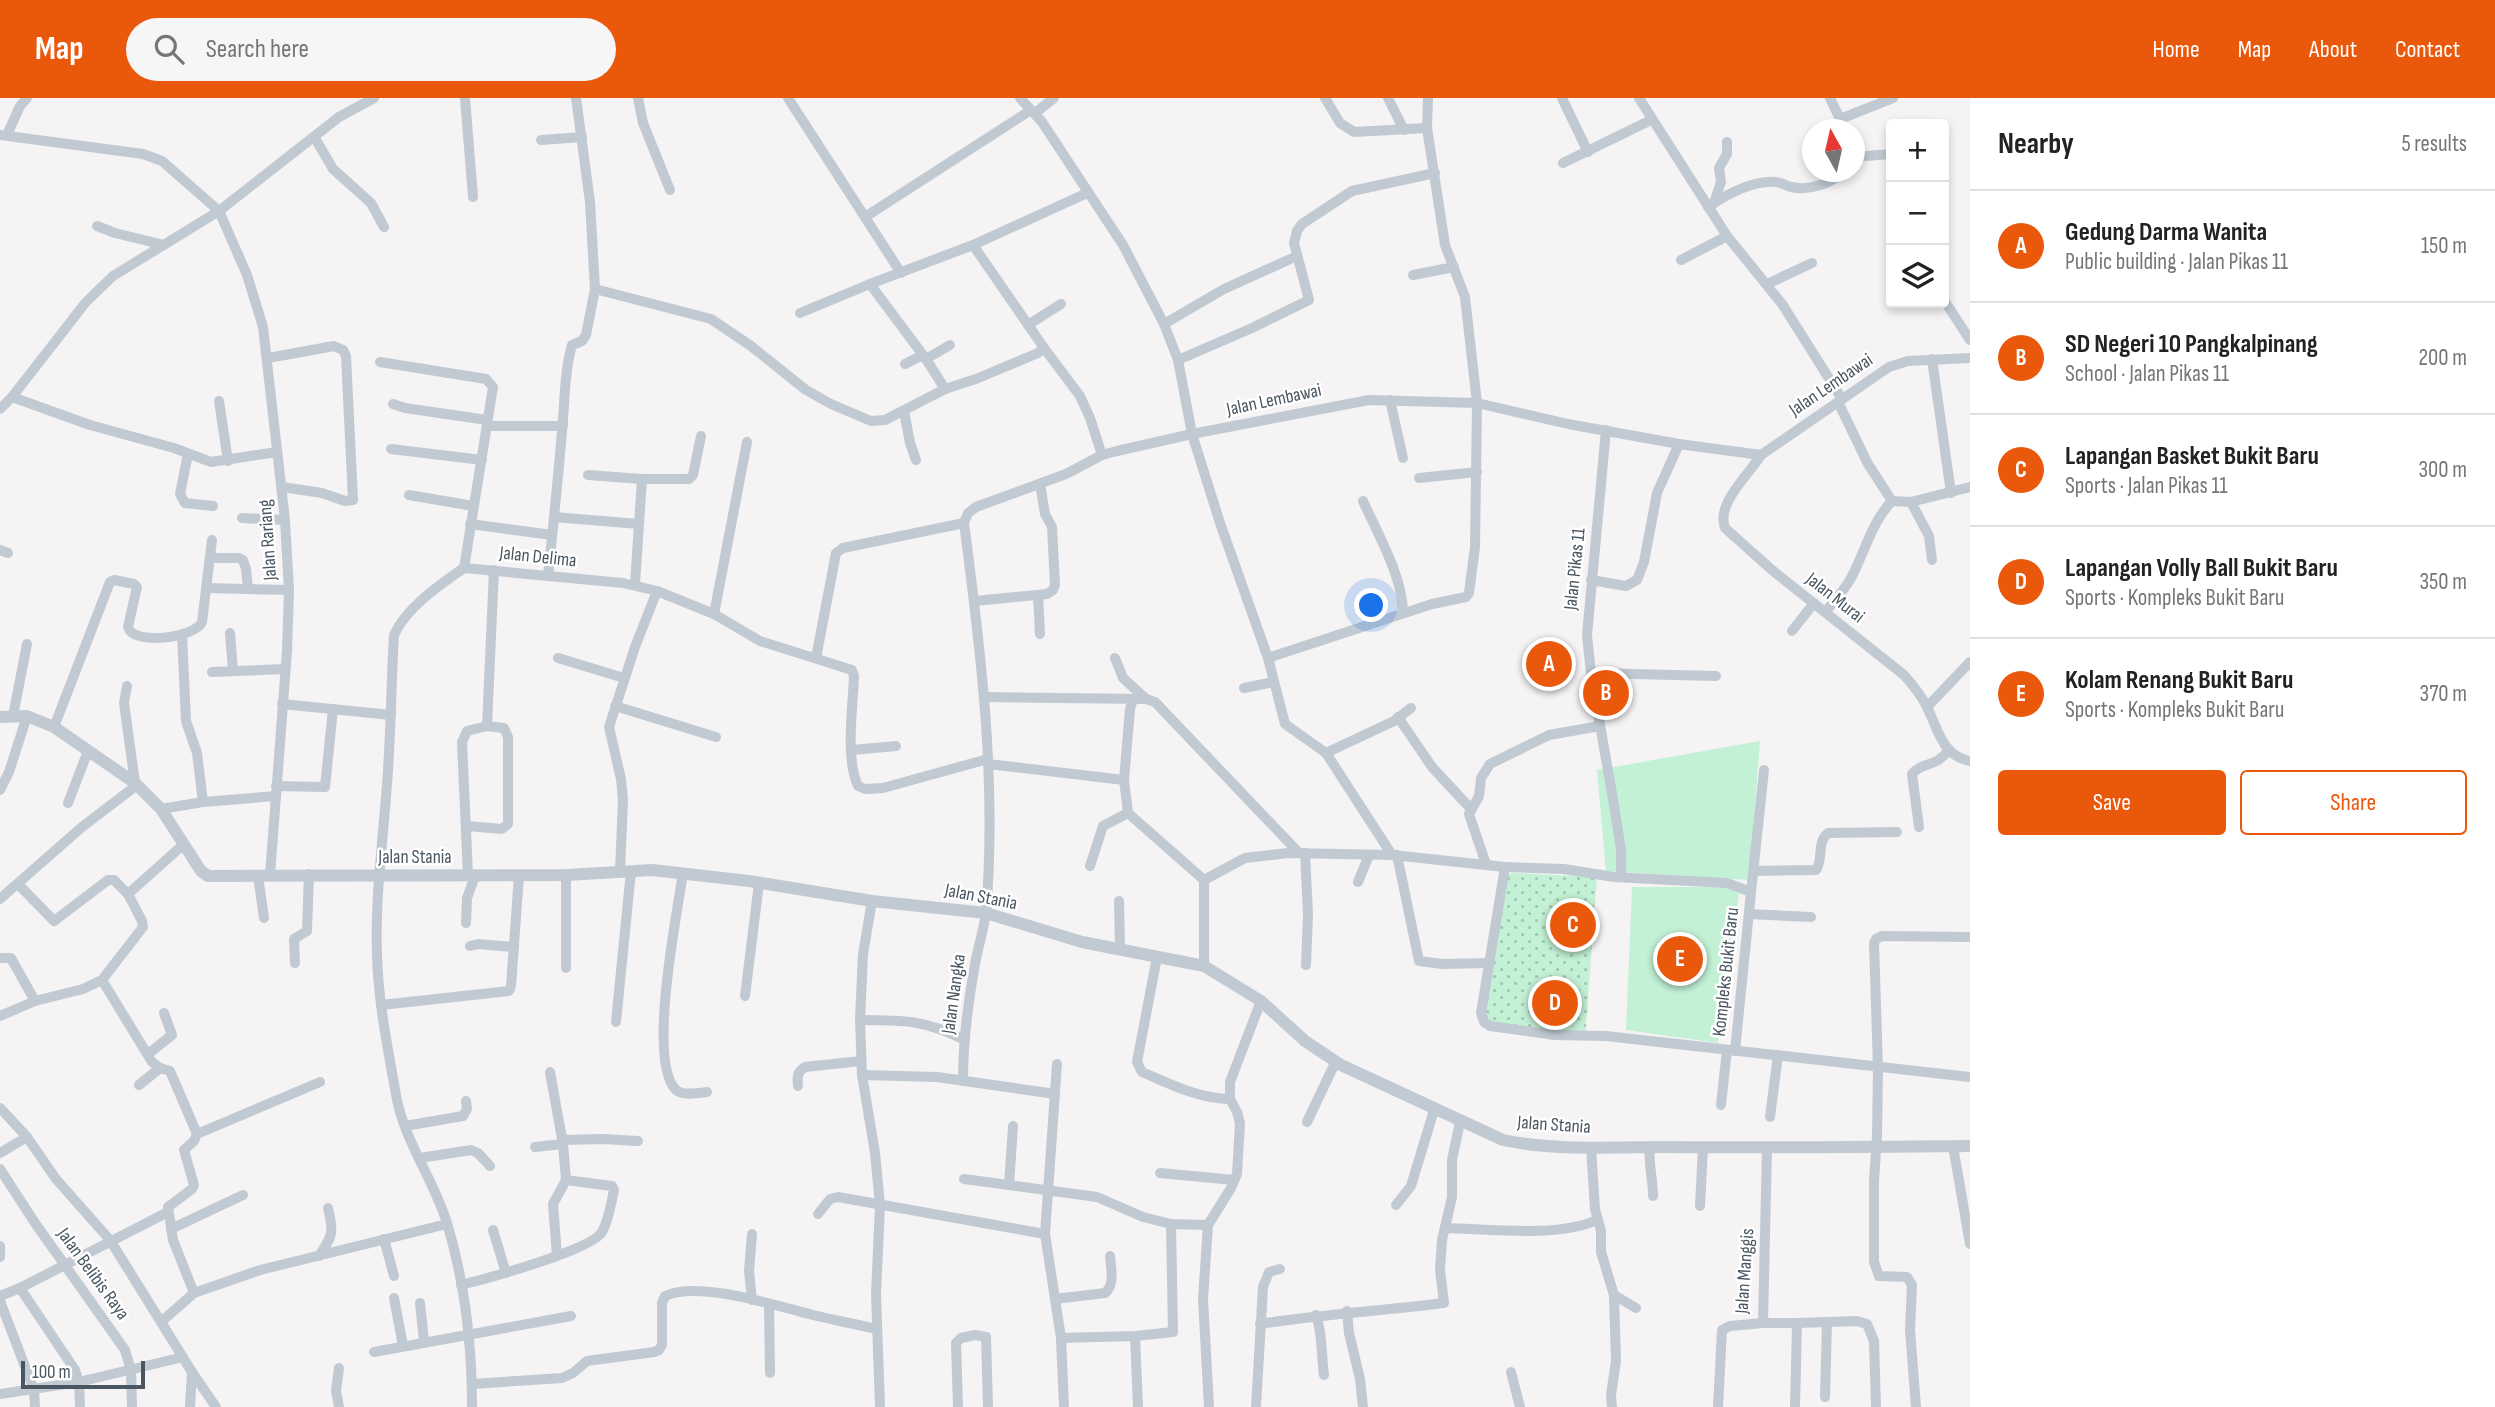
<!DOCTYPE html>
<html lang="en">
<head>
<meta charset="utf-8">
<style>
  :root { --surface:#fff; --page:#f6f6f6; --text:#222; --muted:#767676; --line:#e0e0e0; --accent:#ea580c }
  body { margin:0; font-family:"Sofia Sans Condensed",sans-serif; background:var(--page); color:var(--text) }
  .controls { position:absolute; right:21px; top:21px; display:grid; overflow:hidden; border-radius:7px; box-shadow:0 4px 10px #0003 }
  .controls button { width:63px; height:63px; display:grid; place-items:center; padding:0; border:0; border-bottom:2px solid var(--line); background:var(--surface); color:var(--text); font:35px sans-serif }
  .compass { position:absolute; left:1802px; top:21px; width:63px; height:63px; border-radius:50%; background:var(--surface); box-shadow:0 4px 10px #0003; rotate:352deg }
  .scale { position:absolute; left:21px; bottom:18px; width:124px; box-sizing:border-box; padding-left:7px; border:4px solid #4a5661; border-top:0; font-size:19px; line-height:24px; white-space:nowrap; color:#4a5661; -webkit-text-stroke:5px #fff; paint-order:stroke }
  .you { position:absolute; left:1372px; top:508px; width:24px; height:24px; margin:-18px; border:5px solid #fff; border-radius:50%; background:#1a73e8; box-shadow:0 0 0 10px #1a73e833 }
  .badge { display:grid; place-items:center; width:46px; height:46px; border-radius:50%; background:var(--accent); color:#fff; font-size:23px; font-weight:700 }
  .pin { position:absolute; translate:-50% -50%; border:4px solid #fff; box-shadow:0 2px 7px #0006 }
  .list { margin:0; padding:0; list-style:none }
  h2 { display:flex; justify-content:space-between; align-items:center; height:91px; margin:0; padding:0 28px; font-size:30px }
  h2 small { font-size:23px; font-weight:400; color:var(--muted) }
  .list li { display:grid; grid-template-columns:46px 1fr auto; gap:21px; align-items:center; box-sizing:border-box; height:112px; padding:0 28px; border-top:2px solid var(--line) }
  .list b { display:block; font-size:26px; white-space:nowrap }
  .list p { margin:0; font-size:23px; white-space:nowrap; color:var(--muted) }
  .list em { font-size:23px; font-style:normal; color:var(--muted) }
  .actions { display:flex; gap:14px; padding:21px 28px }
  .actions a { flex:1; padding:16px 0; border:2px solid var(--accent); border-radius:7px; text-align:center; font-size:24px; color:var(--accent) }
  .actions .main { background:var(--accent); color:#fff }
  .icon { flex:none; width:38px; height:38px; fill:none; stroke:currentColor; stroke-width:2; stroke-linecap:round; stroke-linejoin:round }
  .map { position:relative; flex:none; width:1970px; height:1309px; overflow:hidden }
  header { display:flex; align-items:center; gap:42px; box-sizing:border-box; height:98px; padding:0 35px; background:var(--accent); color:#fff }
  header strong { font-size:33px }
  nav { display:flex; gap:38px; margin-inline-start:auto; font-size:24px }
  .search { width:490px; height:63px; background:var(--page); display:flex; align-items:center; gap:18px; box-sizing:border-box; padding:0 24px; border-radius:38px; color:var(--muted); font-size:26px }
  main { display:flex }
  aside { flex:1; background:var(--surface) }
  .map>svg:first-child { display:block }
  .grass { fill:url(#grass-dots) }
  .park { fill:#c3f1d5 }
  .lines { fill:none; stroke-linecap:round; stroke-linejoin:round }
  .minor { stroke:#c1cad2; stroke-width:10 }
  .tertiary { stroke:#c1cad2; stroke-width:12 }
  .labels { text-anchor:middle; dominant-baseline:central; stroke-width:5; stroke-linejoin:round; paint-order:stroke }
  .street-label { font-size:19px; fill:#4a5661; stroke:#fff }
</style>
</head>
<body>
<header>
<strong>Map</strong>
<div class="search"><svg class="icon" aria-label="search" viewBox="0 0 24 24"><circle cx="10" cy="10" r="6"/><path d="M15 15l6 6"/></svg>Search here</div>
<nav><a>Home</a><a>Map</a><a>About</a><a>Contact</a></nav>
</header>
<main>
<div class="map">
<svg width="1970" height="1309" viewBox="0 0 1970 1309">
  <defs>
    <pattern id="grass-dots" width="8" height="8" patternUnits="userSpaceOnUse" patternTransform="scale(1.75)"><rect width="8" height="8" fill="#c3f1d5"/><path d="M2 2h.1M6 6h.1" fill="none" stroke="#a0c6b0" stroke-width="1.8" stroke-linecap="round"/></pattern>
  </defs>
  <rect width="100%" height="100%" fill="#f5f3f3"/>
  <path class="grass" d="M1512,775L1597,779L1585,941L1483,927L1507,777Z"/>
  <g class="park">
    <path d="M1760,643L1749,782L1606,773L1597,672Z"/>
    <path d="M1632,789H1740L1718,945L1626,932Z"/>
    <path d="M1559,807L1591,810L1588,849L1553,845Z"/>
    <path d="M1537,882L1580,886L1572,931L1530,924Z"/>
  </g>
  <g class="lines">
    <g class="minor">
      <path d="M465,0L473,99"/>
      <path d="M638,0L643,25L670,92"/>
      <path d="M788,0L901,175"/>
      <path d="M1020,0L1042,24L1123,147L1164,226L1178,262L1192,336L1220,425L1268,560L1285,626L1326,655L1392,757"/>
      <path d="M1325,0L1340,25L1354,34L1427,30"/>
      <path d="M1388,0L1404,32"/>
      <path d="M1562,0L1588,54"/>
      <path d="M1639,0L1727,138L1782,206L1842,301"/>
      <path d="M1830,0L1840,21L1842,32"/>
      <path d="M1035,15L1054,0"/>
      <path d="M1840,21L1893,0"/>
      <path d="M0,37L143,56L162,63L219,113L247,177L263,229L285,422L289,492L287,553L270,777"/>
      <path d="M7,37L20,8L27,0"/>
      <path d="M315,40L333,71L371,105L384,129"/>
      <path d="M541,42L582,39"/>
      <path d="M1854,59L1891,56"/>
      <path d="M1563,65L1651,22"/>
      <path d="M1714,105L1721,84L1719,70L1727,56V44"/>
      <path d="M1708,109C1726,97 1753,82 1775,84C1781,84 1786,88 1791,89C1809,93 1830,86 1843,74"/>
      <path d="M865,119L1031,12"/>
      <path d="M97,128L115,135L164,147"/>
      <path d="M973,147L1044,250L1080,298L1090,320L1102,357"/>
      <path d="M1681,162L1727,138"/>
      <path d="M1413,177L1454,169"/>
      <path d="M870,186L926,261L945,291"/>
      <path d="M1767,186L1812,165"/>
      <path d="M595,191L711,221L751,248L806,292L831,306L871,323L885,322L945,291L976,281L1038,255L1044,250"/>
      <path d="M1944,202L1970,242"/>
      <path d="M800,215L870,186L973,147L1087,95"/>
      <path d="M1164,226L1224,191L1297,158"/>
      <path d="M1028,227L1061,206"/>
      <path d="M268,260L334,248L343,252L346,258L353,402L345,403L322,395L282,389"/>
      <path d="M926,261L950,247"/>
      <path d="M1932,261L1951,395"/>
      <path d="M1178,262L1252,230L1309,202L1294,145L1297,133L1302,126L1352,93L1435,75"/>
      <path d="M380,264L486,281L493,289L464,470"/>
      <path d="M905,266L923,257"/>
      <path d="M12,299L90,327L174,350L211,364L277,354"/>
      <path d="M1390,302L1403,360"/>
      <path d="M219,303L228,363"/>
      <path d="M1838,304L1868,366L1892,403L1911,404L1970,389"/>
      <path d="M393,306L405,310L487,322"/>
      <path d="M0,311L12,299L86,204L113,178L219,113L339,19L374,0"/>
      <path d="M904,313L910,345L916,362"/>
      <path d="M487,328H563"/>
      <path d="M1606,332L1587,537L1591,575L1614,707L1621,752V779"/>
      <path d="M391,351L482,362"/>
      <path d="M188,356L180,396L185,405L213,408"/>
      <path d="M1761,357C1748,378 1716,405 1725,430L1772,472L1904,577C1913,587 1921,597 1927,609C1938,631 1942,658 1970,663"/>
      <path d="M588,377L642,381"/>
      <path d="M1419,380L1477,374"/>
      <path d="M409,397L473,408"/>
      <path d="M1363,403C1378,436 1403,480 1403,515"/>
      <path d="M1911,404L1929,438L1932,462"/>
      <path d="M554,419L639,426"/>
      <path d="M242,420L285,422"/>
      <path d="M470,426L552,437"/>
      <path d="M0,452L8,455"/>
      <path d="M210,460H239L243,462L246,471L248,491"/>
      <path d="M548,478C553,430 558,381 562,333C565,304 564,275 572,247L582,243L586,237L595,191L590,104L576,0"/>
      <path d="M1591,482L1626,488L1637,482L1644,464L1657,395L1679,346"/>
      <path d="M635,486L642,381H689L693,377L701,338"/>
      <path d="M206,490L289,492"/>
      <path d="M657,493L714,516L760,543L852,572L854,578C853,609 845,660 858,688L865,691L883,690L988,661"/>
      <path d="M1038,497L1040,536"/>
      <path d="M974,503L1047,496L1053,492L1055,487L1052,429L1045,416L1040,386"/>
      <path d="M1825,514C1836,501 1848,488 1855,472C1867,447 1873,423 1892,403"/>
      <path d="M714,516L747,344"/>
      <path d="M1792,533L1814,505"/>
      <path d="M230,535L233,573"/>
      <path d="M182,537L186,623L197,655L203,704"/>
      <path d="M558,560L624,580"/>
      <path d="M816,560L836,455L843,450L964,425"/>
      <path d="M1115,560L1123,580L1146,601"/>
      <path d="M1268,560L1432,506L1466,499L1469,495L1475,449L1477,305L1465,199L1445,147L1427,30L1428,0"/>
      <path d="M212,574L285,571"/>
      <path d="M1591,575L1716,578"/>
      <path d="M127,588L124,605L135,685"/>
      <path d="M1244,590L1274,584"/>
      <path d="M984,599L1146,601L1155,604L1299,755"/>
      <path d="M1133,601L1130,611L1124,682L1128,715L1204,782"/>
      <path d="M282,606L391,617"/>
      <path d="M615,608L716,639"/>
      <path d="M1927,609L1970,564"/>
      <path d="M13,618L27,546"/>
      <path d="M1398,619L1432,669L1470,710"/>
      <path d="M54,629L110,484L114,482L134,486L137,489L128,529C133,548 195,540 202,524L212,442"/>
      <path d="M852,652L896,648"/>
      <path d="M1326,655L1394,623L1411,610"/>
      <path d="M988,666L1124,682"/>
      <path d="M276,688L325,689L333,611"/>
      <path d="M0,692L9,674L27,618"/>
      <path d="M68,705L88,653"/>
      <path d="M161,711L203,704L276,698"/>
      <path d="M467,728L502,731L508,726V639L504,630L487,628"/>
      <path d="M1919,729L1912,676C1923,663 1934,671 1949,652"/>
      <path d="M1305,755L1308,816L1306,867"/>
      <path d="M1397,757L1419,863L1442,866L1490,865"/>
      <path d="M1486,766L1469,716L1479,698L1481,680L1490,666L1549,637L1600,628"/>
      <path d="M1090,768L1103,728L1128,715"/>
      <path d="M1505,769L1481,915L1484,924L1490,928L1554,937L1606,938L1970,979"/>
      <path d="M1754,773L1816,772C1824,760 1816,745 1828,735L1897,734"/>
      <path d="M683,775C677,816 647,964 676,992C683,998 699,995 707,994"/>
      <path d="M258,778L264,820"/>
      <path d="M468,778L462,644L467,633L487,628L494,472"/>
      <path d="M1358,784L1369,757"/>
      <path d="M18,786L54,823L108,782H114L128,796"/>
      <path d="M1751,794L1764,672"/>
      <path d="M0,801L82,729L137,687"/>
      <path d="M872,803L863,856L860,922L862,977L875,1055L880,1107L876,1196L880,1309"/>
      <path d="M1119,803L1120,852"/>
      <path d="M1749,816L1811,819"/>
      <path d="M466,825L467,800L475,778"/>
      <path d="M470,848L478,846L514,849"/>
      <path d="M1157,859L1137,964L1142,974C1170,986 1199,1001 1230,1001"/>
      <path d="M0,860H11L35,903"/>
      <path d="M295,865L294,841L307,833L309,776"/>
      <path d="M1204,868V782L1245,760L1288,755L1392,757L1505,769L1564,771L1614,779L1727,785L1751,794L1735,953"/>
      <path d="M566,870V777"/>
      <path d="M102,882L152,964L160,970L170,973L197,1036L194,1043L184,1052L194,1087L192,1091L168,1109L173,1142L194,1195"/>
      <path d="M745,898L759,785"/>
      <path d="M381,907L509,893L511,888L519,777"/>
      <path d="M0,918L35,903L83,891L102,882L143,829L142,823L128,796L184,746"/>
      <path d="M860,922C904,922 925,922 965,942"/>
      <path d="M616,924L631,773"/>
      <path d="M148,956L172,937L164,915"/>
      <path d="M1057,966L1045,1136L1061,1240L1064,1309"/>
      <path d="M550,974L563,1046L566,1082"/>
      <path d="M862,977L937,979L1055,996"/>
      <path d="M963,983C963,945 968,904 975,866C978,849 984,831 986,814C997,685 981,554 964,425L968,415L976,409L1066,376L1102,357L1117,353L1192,336L1369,302L1477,305L1568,326L1679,346L1761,357L1889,269L1908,263L1970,260"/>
      <path d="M139,987L160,970"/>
      <path d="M798,988C797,979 797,974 805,969L861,963"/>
      <path d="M1721,1007L1727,952"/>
      <path d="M0,1010L27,1039L56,1081L110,1142L192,1274L216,1309"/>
      <path d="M1770,1019L1778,957"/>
      <path d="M1307,1024L1336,963"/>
      <path d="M405,1028L463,1018L467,1011L466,1003"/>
      <path d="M197,1036L320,984"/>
      <path d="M562,1042L603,1041L638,1043"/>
      <path d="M1953,1048L1970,1146"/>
      <path d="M535,1049L563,1046"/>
      <path d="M1591,1049L1595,1111L1601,1133V1154L1614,1197L1636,1210"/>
      <path d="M1650,1049C1648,1065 1653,1081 1653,1098"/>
      <path d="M0,1055L27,1039"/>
      <path d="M420,1060L471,1052L478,1055L490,1068"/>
      <path d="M0,1071L35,1125L125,1252L131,1272L132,1309"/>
      <path d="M1160,1075L1234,1082"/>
      <path d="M964,1081L1097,1099L1143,1119L1171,1126L1208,1127"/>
      <path d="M1009,1087L1013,1028"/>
      <path d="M1396,1107L1411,1088L1434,1012"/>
      <path d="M1700,1108L1703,1049"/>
      <path d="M818,1116L830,1101L838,1099L1045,1136"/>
      <path d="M1445,1130C1489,1131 1557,1140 1597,1122"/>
      <path d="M171,1131L243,1097"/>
      <path d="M493,1132L506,1175"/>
      <path d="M752,1136L749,1173L752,1202"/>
      <path d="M384,1141L394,1178"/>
      <path d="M0,1148V1159"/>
      <path d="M319,1158C333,1137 334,1135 328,1110"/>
      <path d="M461,1187C485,1181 592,1152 602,1134C609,1122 611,1105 614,1092L612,1088L566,1082L553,1106L557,1158"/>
      <path d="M20,1190L75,1272L79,1284L80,1309"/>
      <path d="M0,1198L20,1190L168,1114"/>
      <path d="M394,1200L403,1248"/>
      <path d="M1055,1201L1105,1195C1115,1187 1111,1171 1110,1158"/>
      <path d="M0,1203L34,1292L35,1309"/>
      <path d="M420,1205L424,1243"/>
      <path d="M769,1206L770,1275"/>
      <path d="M1347,1213L1349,1235L1360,1281L1363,1309"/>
      <path d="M1316,1217C1323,1237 1321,1256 1324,1277"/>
      <path d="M161,1224L194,1195L260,1172L447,1126"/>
      <path d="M1763,1225H1797L1795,1309"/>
      <path d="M1797,1225L1857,1223L1867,1226L1874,1243L1876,1309"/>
      <path d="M1260,1226C1321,1216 1382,1213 1444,1205L1440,1172L1442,1142L1452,1099V1062L1460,1024"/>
      <path d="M1135,1238L1138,1309"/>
      <path d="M1061,1240L1135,1238L1173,1234L1171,1126"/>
      <path d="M374,1254L571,1218"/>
      <path d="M1511,1274L1520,1309"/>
      <path d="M472,1286L562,1280L573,1275L587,1263L654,1254L659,1252L662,1247V1205L665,1198C698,1182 777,1208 813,1217C834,1222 855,1226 876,1231"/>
      <path d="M0,1296L79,1284L183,1259"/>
      <path d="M1825,1299L1827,1224"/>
      <path d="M190,1309L192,1274"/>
      <path d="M339,1309L336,1293L339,1270"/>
      <path d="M472,1309C472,1247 465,1185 447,1125C434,1082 404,1043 396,997C388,951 378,903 377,856C375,799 383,742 387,686C391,637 391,587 394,537C406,510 439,487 464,470L623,485L657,493L635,549L609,629L621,681L623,702L620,773"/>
      <path d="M958,1309L956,1245L961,1240L975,1237L986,1239L988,1309"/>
      <path d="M1209,1309L1203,1201L1208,1127L1231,1090L1237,1076L1240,1025L1237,1014L1230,1001V984L1261,903"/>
      <path d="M1256,1309L1263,1189L1269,1174L1280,1171"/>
      <path d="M1612,1309L1611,1297L1616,1263L1614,1197"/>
      <path d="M1718,1309L1722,1232L1730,1228L1763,1225L1767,1049"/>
      <path d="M1916,1309L1910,1232L1912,1187L1907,1179L1879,1178L1874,1164V1083L1877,1038L1878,970L1874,845L1876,841L1882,838L1970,839"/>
    </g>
    <path class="tertiary" d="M0,619L27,618L54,629L135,685L161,711L201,773L208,778L566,777L652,772L749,783L872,803L986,815L1082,844L1204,868L1261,903L1305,943L1341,967L1503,1042C1556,1053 1613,1049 1667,1049C1768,1050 1869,1049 1970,1048"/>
  </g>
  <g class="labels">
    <g class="street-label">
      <text transform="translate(1831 287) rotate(-34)">Jalan Lembawai</text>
      <text transform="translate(1274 302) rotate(-12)">Jalan Lembawai</text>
      <text transform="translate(268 442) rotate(-94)">Jalan Rariang</text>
      <text transform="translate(538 459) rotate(6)">Jalan Delima</text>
      <text transform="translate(1575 471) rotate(-84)">Jalan Pikas 11</text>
      <text transform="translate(1835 500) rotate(38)">Jalan Murai</text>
      <text x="415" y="759">Jalan Stania</text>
      <text transform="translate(981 799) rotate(11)">Jalan Stania</text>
      <text transform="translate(1726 874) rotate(-84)">Kompleks Bukit Baru</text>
      <text transform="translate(954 896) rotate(-82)">Jalan Nangka</text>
      <text transform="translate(1554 1027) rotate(4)">Jalan Stania</text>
      <text transform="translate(1745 1173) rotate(-86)">Jalan Manggis</text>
      <text transform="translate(93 1176) rotate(54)">Jalan Belibis Raya</text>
    </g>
  </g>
</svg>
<div class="controls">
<button>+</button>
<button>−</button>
<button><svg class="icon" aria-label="layers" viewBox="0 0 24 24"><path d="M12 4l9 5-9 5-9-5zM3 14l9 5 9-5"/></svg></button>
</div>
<svg class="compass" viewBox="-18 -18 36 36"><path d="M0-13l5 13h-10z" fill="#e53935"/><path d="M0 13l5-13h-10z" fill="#767676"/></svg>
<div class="scale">100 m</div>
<div class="you"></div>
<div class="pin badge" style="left:1549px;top:566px">A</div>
<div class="pin badge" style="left:1606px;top:595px">B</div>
<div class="pin badge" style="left:1573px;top:827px">C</div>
<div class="pin badge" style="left:1555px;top:905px">D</div>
<div class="pin badge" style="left:1680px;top:861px">E</div>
</div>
<aside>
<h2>Nearby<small>5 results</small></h2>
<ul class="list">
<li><span class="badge">A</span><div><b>Gedung Darma Wanita</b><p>Public building · Jalan Pikas 11</p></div><em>150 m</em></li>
<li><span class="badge">B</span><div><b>SD Negeri 10 Pangkalpinang</b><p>School · Jalan Pikas 11</p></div><em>200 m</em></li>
<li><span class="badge">C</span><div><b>Lapangan Basket Bukit Baru</b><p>Sports · Jalan Pikas 11</p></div><em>300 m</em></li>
<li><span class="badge">D</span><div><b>Lapangan Volly Ball Bukit Baru</b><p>Sports · Kompleks Bukit Baru</p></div><em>350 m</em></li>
<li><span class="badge">E</span><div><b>Kolam Renang Bukit Baru</b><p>Sports · Kompleks Bukit Baru</p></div><em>370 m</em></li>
</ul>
<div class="actions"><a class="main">Save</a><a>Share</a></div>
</aside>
</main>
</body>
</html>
